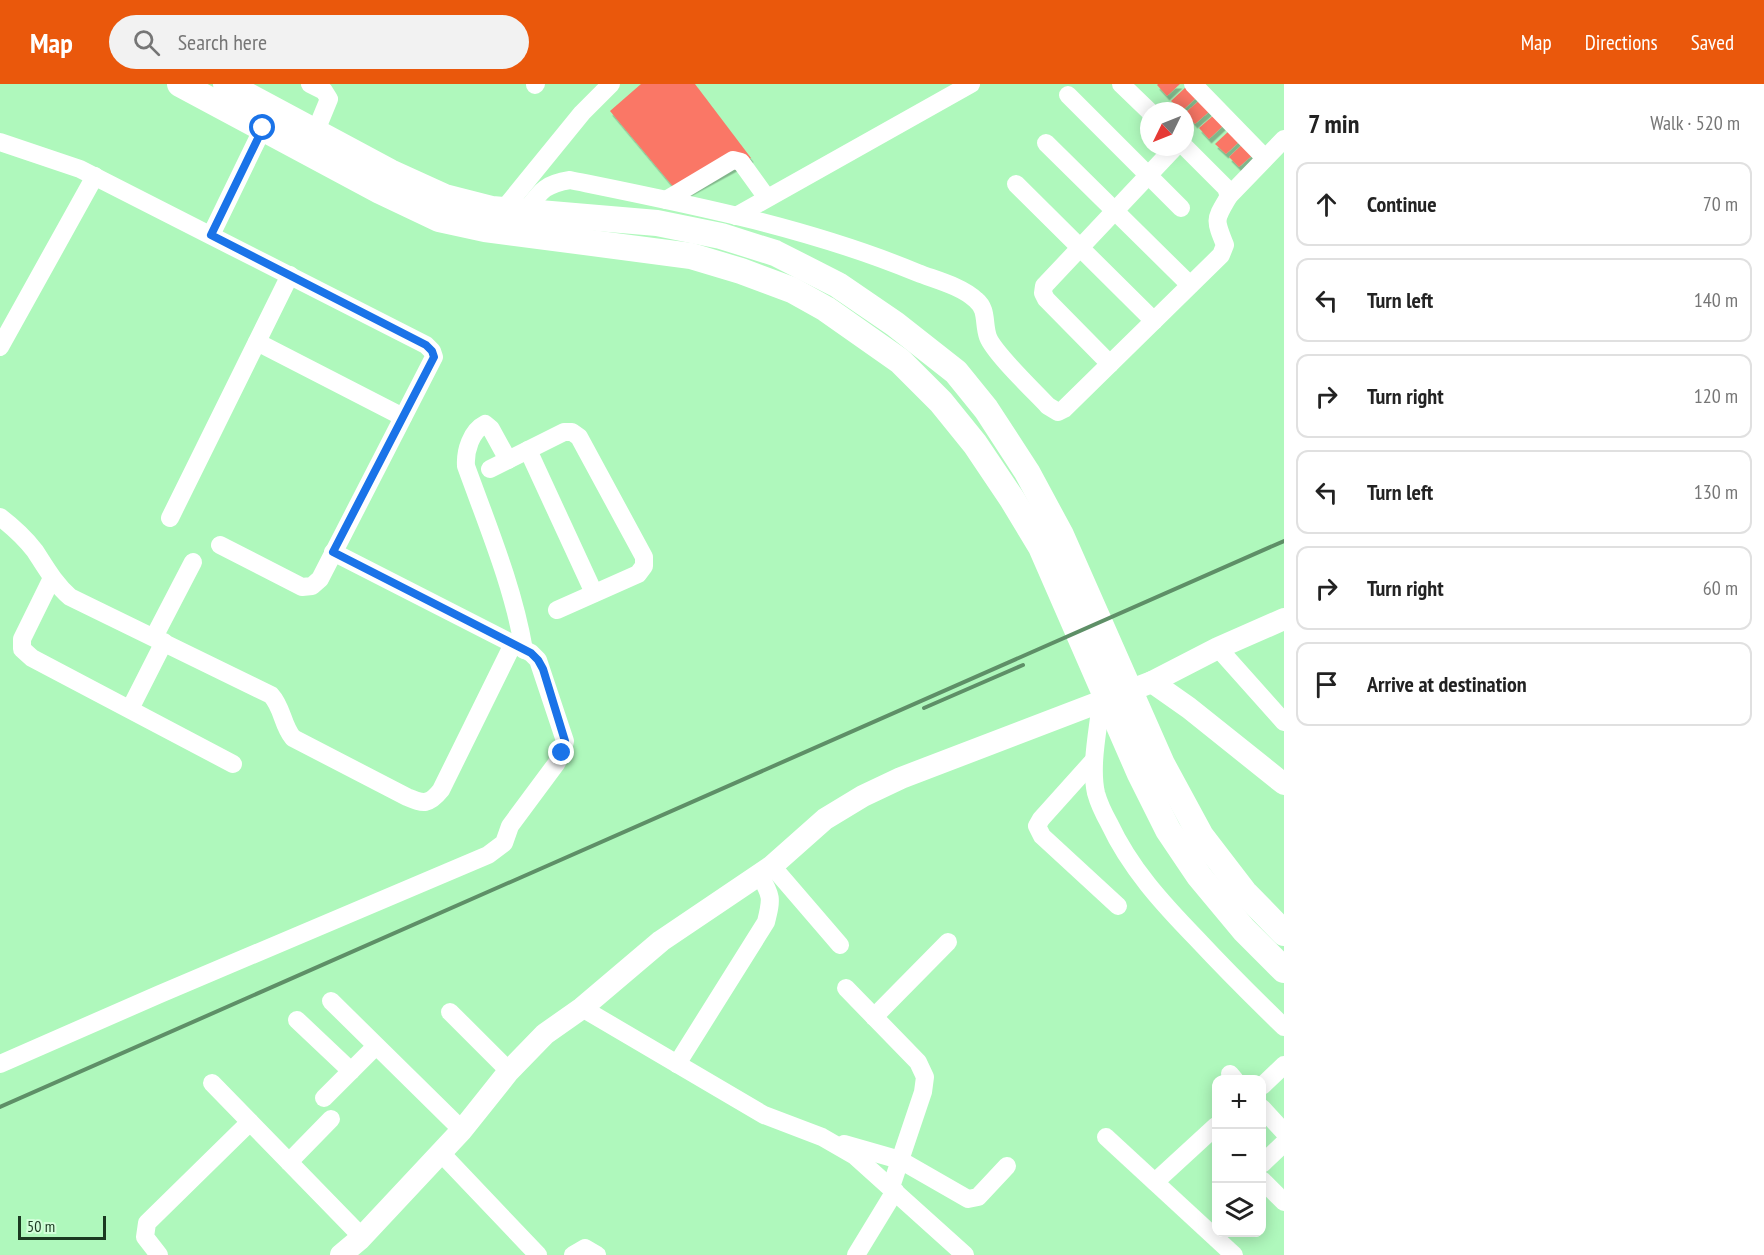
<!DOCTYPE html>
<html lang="en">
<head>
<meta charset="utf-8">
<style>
  :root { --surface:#fff; --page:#f2f2f2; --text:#222; --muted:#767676; --line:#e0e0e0; --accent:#ea580c }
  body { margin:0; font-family:"PT Sans Narrow",sans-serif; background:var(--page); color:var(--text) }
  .controls { position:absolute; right:18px; bottom:18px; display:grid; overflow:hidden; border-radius:12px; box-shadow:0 3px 15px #0003 }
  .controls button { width:54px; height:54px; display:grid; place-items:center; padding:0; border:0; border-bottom:2px solid var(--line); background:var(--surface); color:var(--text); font:30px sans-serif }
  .compass { position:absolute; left:1140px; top:18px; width:54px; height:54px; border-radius:50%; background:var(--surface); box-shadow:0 3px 15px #0003; rotate:227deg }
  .scale { position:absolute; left:18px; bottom:15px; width:88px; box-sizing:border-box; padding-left:6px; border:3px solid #1b3921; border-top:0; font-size:16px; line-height:21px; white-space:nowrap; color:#1b3921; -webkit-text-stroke:4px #d2fed9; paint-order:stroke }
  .stop { position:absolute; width:18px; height:18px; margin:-14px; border:4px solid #1a73e8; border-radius:50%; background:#fff }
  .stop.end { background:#1a73e8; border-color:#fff; box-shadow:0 2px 6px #0008 }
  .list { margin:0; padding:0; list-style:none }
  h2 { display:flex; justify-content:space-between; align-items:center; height:78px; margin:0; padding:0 24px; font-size:26px }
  h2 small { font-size:20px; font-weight:400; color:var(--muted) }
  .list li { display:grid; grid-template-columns:39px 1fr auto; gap:18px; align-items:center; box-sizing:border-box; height:84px; margin:0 12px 12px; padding:0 12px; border:2px solid var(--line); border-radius:12px }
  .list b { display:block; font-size:22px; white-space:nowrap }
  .list em { font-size:20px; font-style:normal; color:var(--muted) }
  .icon { flex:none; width:33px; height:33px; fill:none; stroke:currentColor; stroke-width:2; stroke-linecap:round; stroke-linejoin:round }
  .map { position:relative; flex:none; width:1284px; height:1171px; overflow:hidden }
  header { display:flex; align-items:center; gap:36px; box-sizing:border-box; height:84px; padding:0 30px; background:var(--accent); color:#fff }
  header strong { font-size:28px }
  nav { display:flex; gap:33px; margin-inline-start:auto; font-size:21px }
  .search { width:420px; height:54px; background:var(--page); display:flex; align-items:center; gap:15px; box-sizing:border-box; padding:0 21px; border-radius:33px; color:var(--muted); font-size:22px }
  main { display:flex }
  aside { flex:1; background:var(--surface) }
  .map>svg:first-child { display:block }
  .building { fill:#fa7766; filter:url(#shadow) }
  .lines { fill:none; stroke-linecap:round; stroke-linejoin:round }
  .minor { stroke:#fff; stroke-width:18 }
  .major { stroke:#fff; stroke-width:22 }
  .highway { stroke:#fff; stroke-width:26 }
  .rail { stroke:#5e8f67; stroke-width:4 }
  .route { stroke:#1a73e8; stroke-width:8 }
</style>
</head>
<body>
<header>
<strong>Map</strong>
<div class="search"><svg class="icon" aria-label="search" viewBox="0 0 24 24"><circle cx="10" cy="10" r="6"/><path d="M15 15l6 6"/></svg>Search here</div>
<nav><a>Map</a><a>Directions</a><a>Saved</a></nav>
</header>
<main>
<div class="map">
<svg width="1284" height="1171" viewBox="0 0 1284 1171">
  <defs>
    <filter id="shadow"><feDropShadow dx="2.5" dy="4.5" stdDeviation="0" flood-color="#0004"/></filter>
  </defs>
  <rect width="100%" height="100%" fill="#aff8bc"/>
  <g class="building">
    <path d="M641,0H695L751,74L681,112L610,27Z"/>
    <path d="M1158,0H1180L1167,12L1157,1Z"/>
    <path d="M1187,2L1197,13L1182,27L1171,17Z"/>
    <path d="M1201,15L1211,26L1195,40L1185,29Z"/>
    <path d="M1215,30L1225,40L1209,55L1199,44Z"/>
    <path d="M1231,45L1241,56L1226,70L1215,60Z"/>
    <path d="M1245,58L1255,69L1239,83L1229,73Z"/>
  </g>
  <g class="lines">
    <g class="minor">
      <path d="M310,0L324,7L329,15L315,49"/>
      <path d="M1121,0L1149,27"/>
      <path d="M1193,0L1265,74"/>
      <path d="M535,1L536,0"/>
      <path d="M1068,11L1181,124"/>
      <path d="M0,58L80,85L426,261L432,267L434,273L320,495L312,502L302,503L220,461"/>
      <path d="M1046,59L1190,201"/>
      <path d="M1016,100L1154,237"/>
      <path d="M1229,112L1284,55"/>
      <path d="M666,116L733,76L741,78L767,114"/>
      <path d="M503,126L582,29L611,0"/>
      <path d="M525,128C540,108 544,100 570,96C688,120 807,143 918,189C936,196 961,202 976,216C988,226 983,239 988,253C994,269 1034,307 1048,322L1058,328L1064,325L1221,171L1225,161C1214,134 1215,136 1229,112L1226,104L1185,63"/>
      <path d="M736,132L971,0"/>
      <path d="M211,151L263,44"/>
      <path d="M257,258L403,333"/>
      <path d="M0,263L95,92"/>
      <path d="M1110,280L1046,215L1043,209L1044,202L1175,63"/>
      <path d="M528,366L594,509"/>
      <path d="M508,376L491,345L485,340C471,347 465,367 466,382C488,443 513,502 524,566"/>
      <path d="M490,385L564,348H572L579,353L644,473V482L638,490L557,526"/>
      <path d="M0,433C13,443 25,454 35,467C46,484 55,500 70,513L271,611C283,624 282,641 293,654L407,713C424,720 429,721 441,706L513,560"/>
      <path d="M170,434L290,191"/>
      <path d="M52,494L22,555V565L32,574L233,680"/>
      <path d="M154,553L193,478"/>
      <path d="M1218,564L1284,638"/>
      <path d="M1101,618C1098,647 1090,682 1096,709C1099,720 1104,730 1109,739C1130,784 1162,819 1197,855C1225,885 1254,914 1284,943"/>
      <path d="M130,625L164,558"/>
      <path d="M1094,676L1041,735L1037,742L1042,752L1118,822"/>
      <path d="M772,782L840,861"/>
      <path d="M846,904L918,978L925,993L923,1008L891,1103"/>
      <path d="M331,917L462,1046"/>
      <path d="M582,924L764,1031L822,1053L855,1072L965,1171"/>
      <path d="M450,928L509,987"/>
      <path d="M874,933L948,858"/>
      <path d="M297,936L351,987"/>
      <path d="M0,980L160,910L488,771L504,759L510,742L556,680L562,669L565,657L538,576L531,569L333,468"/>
      <path d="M677,980L766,838C772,814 772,812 759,790"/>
      <path d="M1230,990L1235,996"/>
      <path d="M212,999L362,1153"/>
      <path d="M1262,1002L1284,981"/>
      <path d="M324,1014L376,962"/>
      <path d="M1262,1024L1284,1048"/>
      <path d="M1106,1053L1234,1171"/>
      <path d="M844,1060L900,1076L968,1115L978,1113L1007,1082"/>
      <path d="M441,1069L538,1171"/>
      <path d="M289,1078L331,1035"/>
      <path d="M1262,1080L1284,1059"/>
      <path d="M1262,1096L1284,1118"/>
      <path d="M1155,1098L1216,1042"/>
      <path d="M159,1171L145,1153L147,1139L250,1038"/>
      <path d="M573,1171L585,1164L597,1171"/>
      <path d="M856,1171L895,1107"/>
    </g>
    <g class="major">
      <path d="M1152,598L1189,624L1284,700"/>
      <path d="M341,1171L360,1155L462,1046L509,987L545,950L582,924L661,857L772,782L825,735L863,712L901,694L1152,598L1218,564L1284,535"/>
    </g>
    <g class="highway">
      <path d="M180,0L380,107L439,135L485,145L691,172L741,187L792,206L826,225L900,277L941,318L975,360L1012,415L1041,463L1140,690L1168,746L1199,792L1244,846L1284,886"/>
      <path d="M226,0L390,88L445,113L492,125L657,139L721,152L775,169L838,201L895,240L956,288L986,325L1027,388L1061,451L1162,680L1201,752L1244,808L1284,849"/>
    </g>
    <g class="rail">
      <path d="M924,624L1023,581"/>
      <path d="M0,1023L1284,457"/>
    </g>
  </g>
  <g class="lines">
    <path class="route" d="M263,44L211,151L426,261L432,267L434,273L333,468L531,569L538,576L543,585L565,657L562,669"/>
  </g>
</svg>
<div class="controls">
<button>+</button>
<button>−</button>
<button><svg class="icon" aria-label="layers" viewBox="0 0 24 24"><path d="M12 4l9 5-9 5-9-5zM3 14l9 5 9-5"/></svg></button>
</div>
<svg class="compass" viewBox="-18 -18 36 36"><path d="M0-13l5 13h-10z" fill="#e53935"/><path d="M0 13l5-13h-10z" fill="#767676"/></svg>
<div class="scale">50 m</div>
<div class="stop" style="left:263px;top:44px"></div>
<div class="stop end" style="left:562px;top:669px"></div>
</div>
<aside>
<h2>7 min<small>Walk · 520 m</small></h2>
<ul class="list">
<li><svg class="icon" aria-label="ahead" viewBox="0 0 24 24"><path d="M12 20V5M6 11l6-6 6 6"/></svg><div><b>Continue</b></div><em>70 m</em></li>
<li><svg class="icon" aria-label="left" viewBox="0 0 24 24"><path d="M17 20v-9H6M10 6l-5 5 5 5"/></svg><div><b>Turn left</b></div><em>140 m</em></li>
<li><svg class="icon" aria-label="right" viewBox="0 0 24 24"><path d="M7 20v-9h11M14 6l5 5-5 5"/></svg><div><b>Turn right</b></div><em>120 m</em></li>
<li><svg class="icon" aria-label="left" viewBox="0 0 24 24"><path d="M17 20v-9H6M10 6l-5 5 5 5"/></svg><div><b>Turn left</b></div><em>130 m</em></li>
<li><svg class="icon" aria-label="right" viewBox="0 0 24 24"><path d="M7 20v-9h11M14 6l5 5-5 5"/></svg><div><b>Turn right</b></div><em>60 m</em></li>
<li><svg class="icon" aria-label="arrive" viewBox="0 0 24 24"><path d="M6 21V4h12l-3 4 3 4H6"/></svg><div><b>Arrive at destination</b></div></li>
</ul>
</aside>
</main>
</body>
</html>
